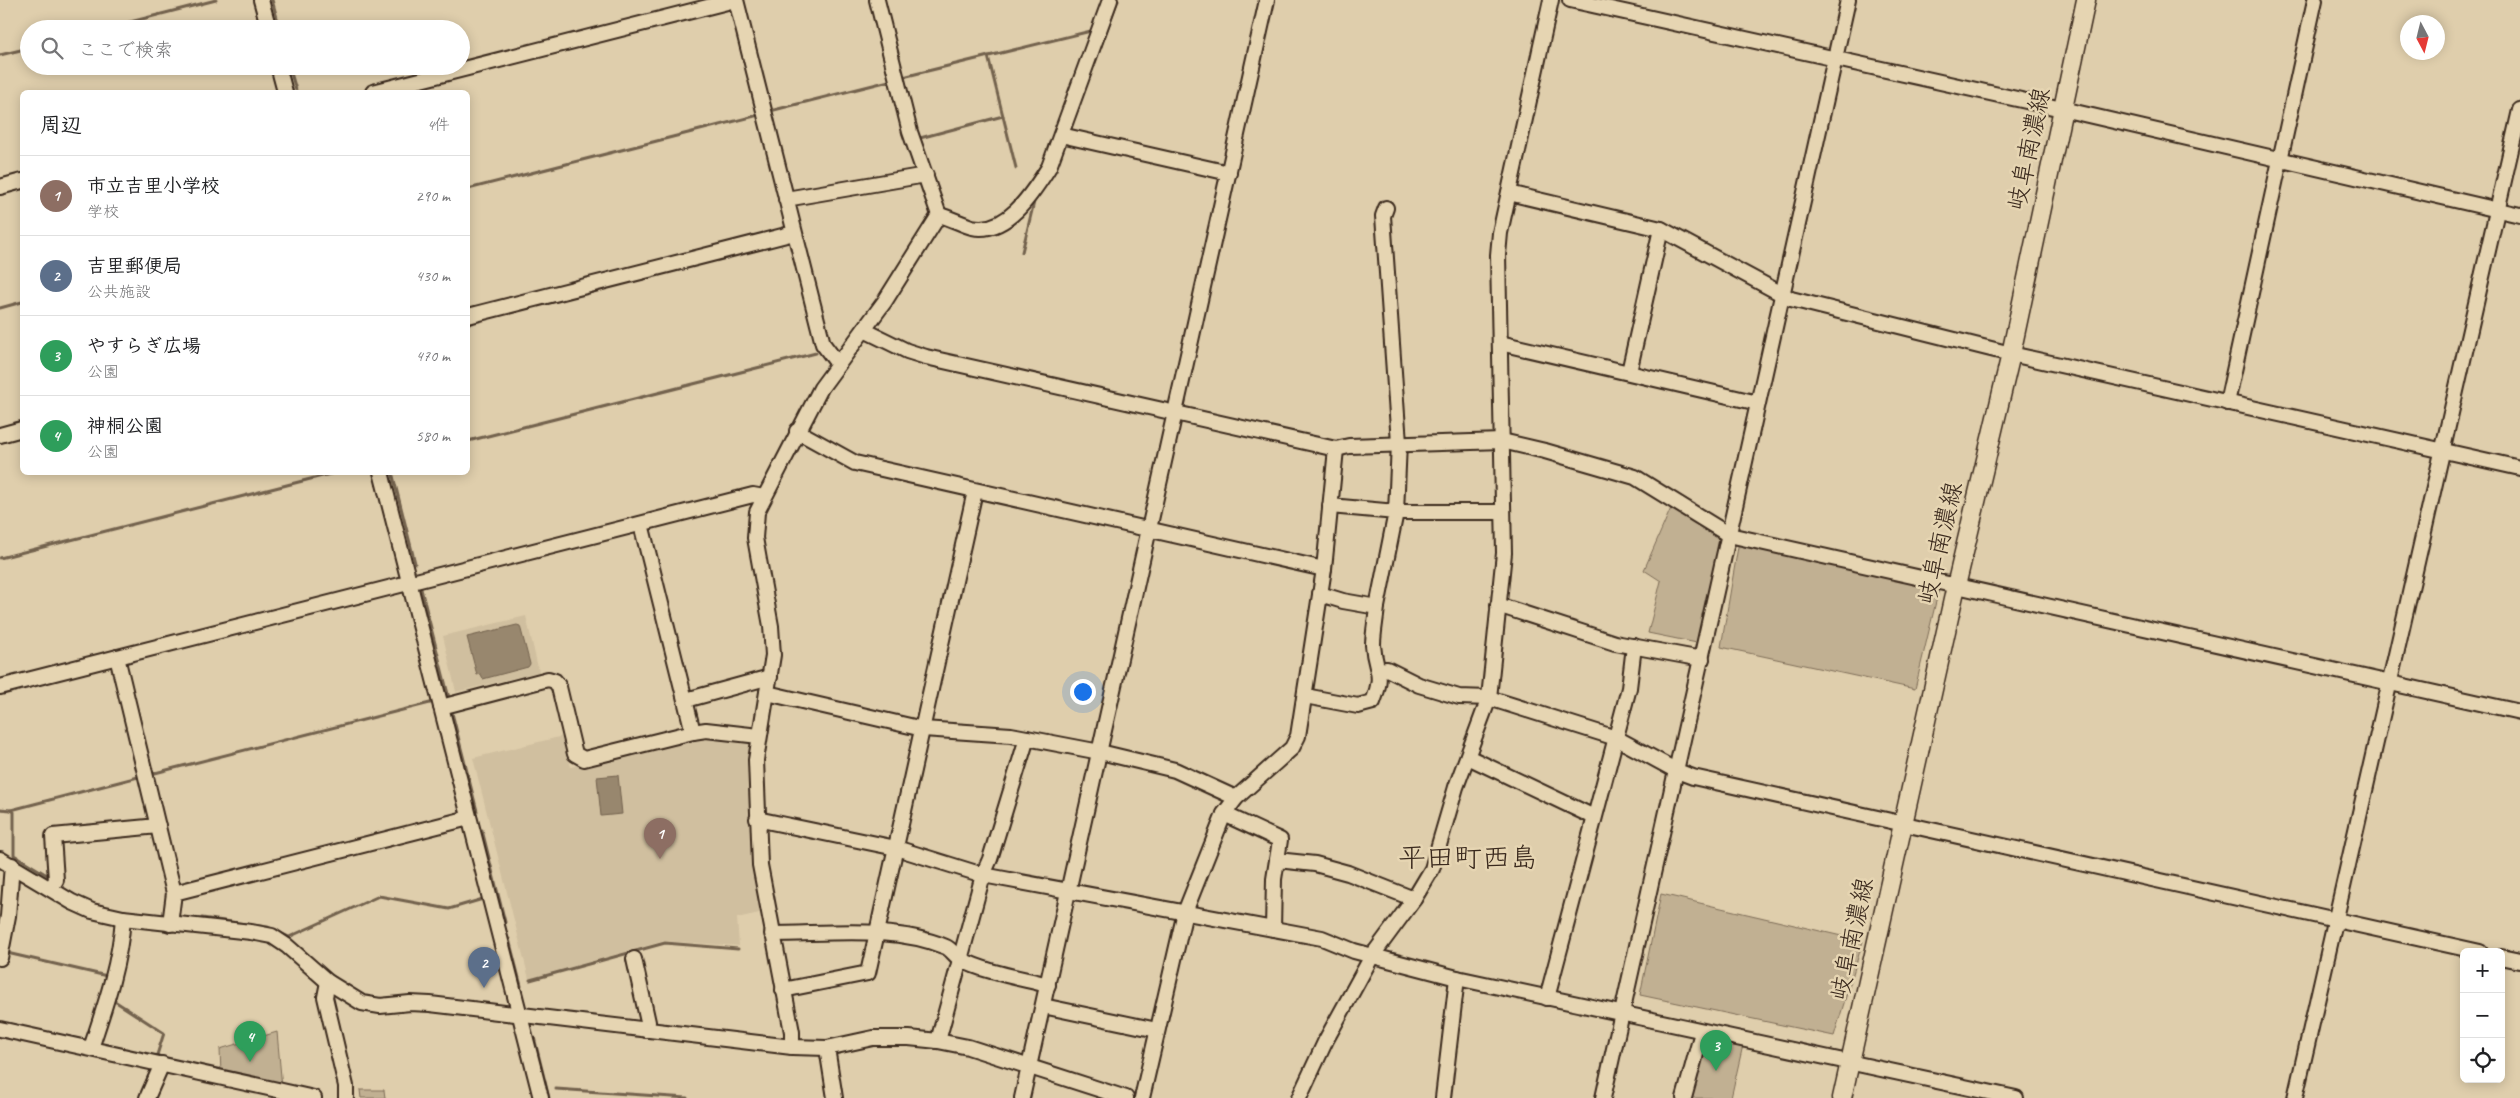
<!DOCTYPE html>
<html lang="ja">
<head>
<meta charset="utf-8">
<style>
  :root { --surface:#fff; --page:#f6f6f6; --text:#202124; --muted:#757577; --line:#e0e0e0; --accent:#2563eb }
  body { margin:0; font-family:Caveat,"Klee One",sans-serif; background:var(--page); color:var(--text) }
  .controls { position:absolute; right:15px; bottom:15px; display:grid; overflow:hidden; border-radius:8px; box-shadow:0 2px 12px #0003 }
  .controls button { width:45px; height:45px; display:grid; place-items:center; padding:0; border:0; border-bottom:1px solid var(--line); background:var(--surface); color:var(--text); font:25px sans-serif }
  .compass { position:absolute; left:2400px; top:15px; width:45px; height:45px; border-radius:50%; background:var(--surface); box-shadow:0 2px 12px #0003; rotate:173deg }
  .you { position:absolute; left:1082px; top:691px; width:18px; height:18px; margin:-12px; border:4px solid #fff; border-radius:50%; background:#1a73e8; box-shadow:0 0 0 8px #1a73e833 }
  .badge { display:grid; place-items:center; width:32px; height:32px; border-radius:50%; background:var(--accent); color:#fff; font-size:16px; font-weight:700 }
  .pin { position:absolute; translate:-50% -41px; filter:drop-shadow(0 1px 2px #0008) }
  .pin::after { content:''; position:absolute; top:26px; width:18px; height:15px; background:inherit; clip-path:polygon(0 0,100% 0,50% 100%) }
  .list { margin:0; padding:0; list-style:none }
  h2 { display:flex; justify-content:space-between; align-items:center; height:65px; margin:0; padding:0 20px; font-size:21px }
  h2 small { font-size:16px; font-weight:400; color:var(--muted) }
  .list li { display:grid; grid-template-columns:32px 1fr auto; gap:15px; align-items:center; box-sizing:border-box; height:80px; padding:0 20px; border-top:1px solid var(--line) }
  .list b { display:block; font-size:19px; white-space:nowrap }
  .list p { margin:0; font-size:16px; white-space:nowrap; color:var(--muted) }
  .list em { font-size:16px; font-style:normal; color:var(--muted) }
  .icon { flex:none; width:28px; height:28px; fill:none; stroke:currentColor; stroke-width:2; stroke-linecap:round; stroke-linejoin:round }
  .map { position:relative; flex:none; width:2520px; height:1098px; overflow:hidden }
  .search { position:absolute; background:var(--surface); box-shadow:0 2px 12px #0003; left:20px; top:20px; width:450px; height:55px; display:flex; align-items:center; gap:12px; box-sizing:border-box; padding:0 18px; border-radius:28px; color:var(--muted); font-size:19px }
  .panel { position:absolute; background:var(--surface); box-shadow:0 2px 12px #0003; left:20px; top:90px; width:450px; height:385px; border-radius:8px }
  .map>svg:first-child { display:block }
  .built { fill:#d0bf9f }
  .green { fill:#c1b092; stroke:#7e6d58 }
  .water { fill:#98876e; stroke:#73624e }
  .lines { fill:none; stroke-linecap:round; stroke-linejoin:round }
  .stream { stroke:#73624e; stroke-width:3 }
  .minor-casing { stroke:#3b2a1e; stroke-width:18 }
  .major-casing { stroke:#3b2a1e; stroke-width:21 }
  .minor { stroke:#e6d5b2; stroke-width:14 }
  .major { stroke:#e6d5b2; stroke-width:18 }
  .labels { text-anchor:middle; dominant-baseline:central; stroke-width:5; stroke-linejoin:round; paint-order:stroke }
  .street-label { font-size:25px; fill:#3b2a1e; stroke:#e6d5b2 }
  .quarter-label { font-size:28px; fill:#3b2a1e; stroke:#e6d5b2 }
</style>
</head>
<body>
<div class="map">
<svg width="2520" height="1098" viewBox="0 0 2520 1098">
  <rect width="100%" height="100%" fill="#dfceac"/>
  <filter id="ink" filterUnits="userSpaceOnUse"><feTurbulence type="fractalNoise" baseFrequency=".02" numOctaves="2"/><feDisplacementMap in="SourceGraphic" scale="10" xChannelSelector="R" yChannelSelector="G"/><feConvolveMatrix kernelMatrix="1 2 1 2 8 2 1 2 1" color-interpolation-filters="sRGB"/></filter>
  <g filter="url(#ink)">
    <g class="built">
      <path d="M526,616L539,672L456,692L443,636Z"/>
      <path d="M701,735L753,742L764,912L737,918L739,946L664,941L529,979L473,758L563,736L571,767Z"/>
    </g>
    <g class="green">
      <path d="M1671,508L1723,535L1697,643L1648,633L1661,581L1644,570Z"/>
      <path d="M1739,541L1939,589L1915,689L1721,647Z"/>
      <path d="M1661,894L1863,941L1834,1036L1640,995Z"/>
      <path d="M277,1032L282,1088L221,1074L220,1049Z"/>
      <path d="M1704,1036L1743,1045L1731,1098H1689Z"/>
      <path d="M360,1090H384L385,1098H361Z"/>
    </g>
    <g class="water">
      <path d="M517,625L520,626L530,664L528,667L483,679L481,674L477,675L467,637Z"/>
      <path d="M618,775L622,814L601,816L597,777Z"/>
    </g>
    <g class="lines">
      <g class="stream">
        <path d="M272,0L280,29"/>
        <path d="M103,29L216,0"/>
        <path d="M0,55L29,48"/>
        <path d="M988,56L1016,168"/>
        <path d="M289,66L296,90"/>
        <path d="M903,77L1095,30"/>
        <path d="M1088,80L1118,0"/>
        <path d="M770,111L893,80"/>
        <path d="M920,138L1003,116"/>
        <path d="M468,189L755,116"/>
        <path d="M1022,252L1034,202L1052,174"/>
        <path d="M0,308L22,302"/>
        <path d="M468,441L816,353"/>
        <path d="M392,472L415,563"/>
        <path d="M0,558L338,472"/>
        <path d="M420,585L449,698"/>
        <path d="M451,709L477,811"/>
        <path d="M151,774L430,703"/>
        <path d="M0,809L11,810L142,776"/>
        <path d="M11,810L14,812V855L47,875"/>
        <path d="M482,830L505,922"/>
        <path d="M202,918L268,927L289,937L379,896L449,909L483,899"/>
        <path d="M509,939L521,986"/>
        <path d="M7,953L107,976L106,979"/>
        <path d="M530,980L665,943L738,949"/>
        <path d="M113,1000L164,1033L156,1058"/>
        <path d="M534,1037L549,1098"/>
        <path d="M556,1089L687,1098"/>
      </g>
      <g class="minor-casing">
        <g id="minor">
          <path d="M261,0L269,29"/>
          <path d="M736,0L823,344L838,364"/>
          <path d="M1570,0L2062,109L2520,215"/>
          <path d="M278,66L285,92"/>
          <path d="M373,92L735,0"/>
          <path d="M1061,135L1229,173"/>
          <path d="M0,187L22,181"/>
          <path d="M1509,193L1661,229L1791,299L2011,354L2520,468"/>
          <path d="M786,199L926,175"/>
          <path d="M1386,208L1383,216L1399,443L1396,512H1502"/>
          <path d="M939,215C951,218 961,224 972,227C1007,235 1033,192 1049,167L1110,0"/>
          <path d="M468,316L794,233"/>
          <path d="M864,330L907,351L926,357L1336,449L1349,446L1502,441L1545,451L1635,477L1729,535L2520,712"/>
          <path d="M1500,343L1758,403"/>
          <path d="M1629,372L1661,229"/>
          <path d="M2227,403L2315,0"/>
          <path d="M797,431L855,463L1324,569"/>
          <path d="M0,435L22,429"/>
          <path d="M381,472L541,1098"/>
          <path d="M1330,506L1396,512L1377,607"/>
          <path d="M641,524L693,732"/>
          <path d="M1498,605L1615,643L1702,659"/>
          <path d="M117,657L174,893L170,924"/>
          <path d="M1380,670L1387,669L1419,685L1459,697L1489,698L1616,738L1677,771L1693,777L2480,952"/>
          <path d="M0,687L753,495L764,497"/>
          <path d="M767,693L923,729L1011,735L1100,752L1175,770L1236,798"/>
          <path d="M1305,696L1358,706L1373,702C1385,671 1375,673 1373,645C1373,633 1376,619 1377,607L1343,601L1320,594"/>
          <path d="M686,700L770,677"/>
          <path d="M441,707L548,679L555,681L559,687L575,754L584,759L693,732L706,730L759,736"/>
          <path d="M1468,757L1594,817"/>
          <path d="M1224,814L1280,840L1277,860L1315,864L1348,873L1414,899"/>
          <path d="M757,819L896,848L983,875L1322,938L1354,951L1457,978L2016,1098"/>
          <path d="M0,859L72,902L92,911L123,918L251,932L272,936L287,946L328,982L362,1003L380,1006L410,1003L430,1004L792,1047L827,1048L873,1038H909L938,1041L968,1047L1126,1098"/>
          <path d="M51,888L56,880L53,836L158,826"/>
          <path d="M174,893L469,818"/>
          <path d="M1273,929L1274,879L1277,860"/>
          <path d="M772,934C828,934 893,925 946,947C951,949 955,956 960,959C984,972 1021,978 1048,985"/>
          <path d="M2501,957L2520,961"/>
          <path d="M0,958L8,916L12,865"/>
          <path d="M634,959L648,1022L646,1030"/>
          <path d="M328,982L325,997L346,1086V1098"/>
          <path d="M783,990L868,973L975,491"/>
          <path d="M1547,998L1629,688L1634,646"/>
          <path d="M1043,1006L1157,1030"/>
          <path d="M0,1029L314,1098"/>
          <path d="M938,1041L983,875L990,859L1027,738"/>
          <path d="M792,1047V1032L760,865L756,760L773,655L771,626L755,538L757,512L821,388L885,301L939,215L910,132L877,0"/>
          <path d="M91,1048C105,1006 120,963 123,918"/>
          <path d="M827,1048L835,1098"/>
          <path d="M147,1098L162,1064"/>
          <path d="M1022,1098L1267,0"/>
          <path d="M1142,1098L1185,912L1224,814L1236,798L1292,748L1298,736L1324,569L1336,449"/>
          <path d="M1299,1098L1326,1040L1372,956L1414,899L1432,869L1456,787L1489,698L1504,553L1498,255L1500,233L1551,0"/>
          <path d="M1443,1098L1457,978"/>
          <path d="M1603,1098L1848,0"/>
          <path d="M1684,1098L1702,1032"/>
          <path d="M2295,1098L2520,110"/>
        </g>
      </g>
      <g class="major-casing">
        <path id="major" d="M1842,1098L1956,586L2011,354L2086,0"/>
      </g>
      <use href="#minor" class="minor"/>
      <use href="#major" class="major"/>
    </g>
  </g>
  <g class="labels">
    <g class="street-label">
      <text transform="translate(2029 149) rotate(-78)">岐阜南濃線</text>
      <text transform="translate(1940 543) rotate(-77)">岐阜南濃線</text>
      <text transform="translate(1852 939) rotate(-78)">岐阜南濃線</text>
    </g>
    <g class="quarter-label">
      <text x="1468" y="857">平田町西島</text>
    </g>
  </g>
</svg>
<div class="controls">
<button>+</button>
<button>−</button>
<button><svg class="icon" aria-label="locate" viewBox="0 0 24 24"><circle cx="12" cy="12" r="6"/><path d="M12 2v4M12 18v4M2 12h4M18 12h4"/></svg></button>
</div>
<svg class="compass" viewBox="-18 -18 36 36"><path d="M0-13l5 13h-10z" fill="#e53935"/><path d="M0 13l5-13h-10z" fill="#757577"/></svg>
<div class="you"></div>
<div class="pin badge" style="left:660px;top:859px;background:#8d6e63">1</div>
<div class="pin badge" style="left:484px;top:988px;background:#5c6f8a">2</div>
<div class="pin badge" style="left:1716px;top:1071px;background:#2e9e5b">3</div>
<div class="pin badge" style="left:250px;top:1062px;background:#2e9e5b">4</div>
<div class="search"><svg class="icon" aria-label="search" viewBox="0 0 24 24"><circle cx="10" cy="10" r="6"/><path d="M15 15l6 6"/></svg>ここで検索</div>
<section class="panel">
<h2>周辺<small>4件</small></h2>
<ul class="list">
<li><span class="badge" style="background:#8d6e63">1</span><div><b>市立吉里小学校</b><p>学校</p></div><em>290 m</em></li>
<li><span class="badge" style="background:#5c6f8a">2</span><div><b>吉里郵便局</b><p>公共施設</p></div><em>430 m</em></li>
<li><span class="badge" style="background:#2e9e5b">3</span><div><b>やすらぎ広場</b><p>公園</p></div><em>470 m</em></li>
<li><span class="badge" style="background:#2e9e5b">4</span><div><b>神桐公園</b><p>公園</p></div><em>580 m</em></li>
</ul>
</section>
</div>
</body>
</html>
